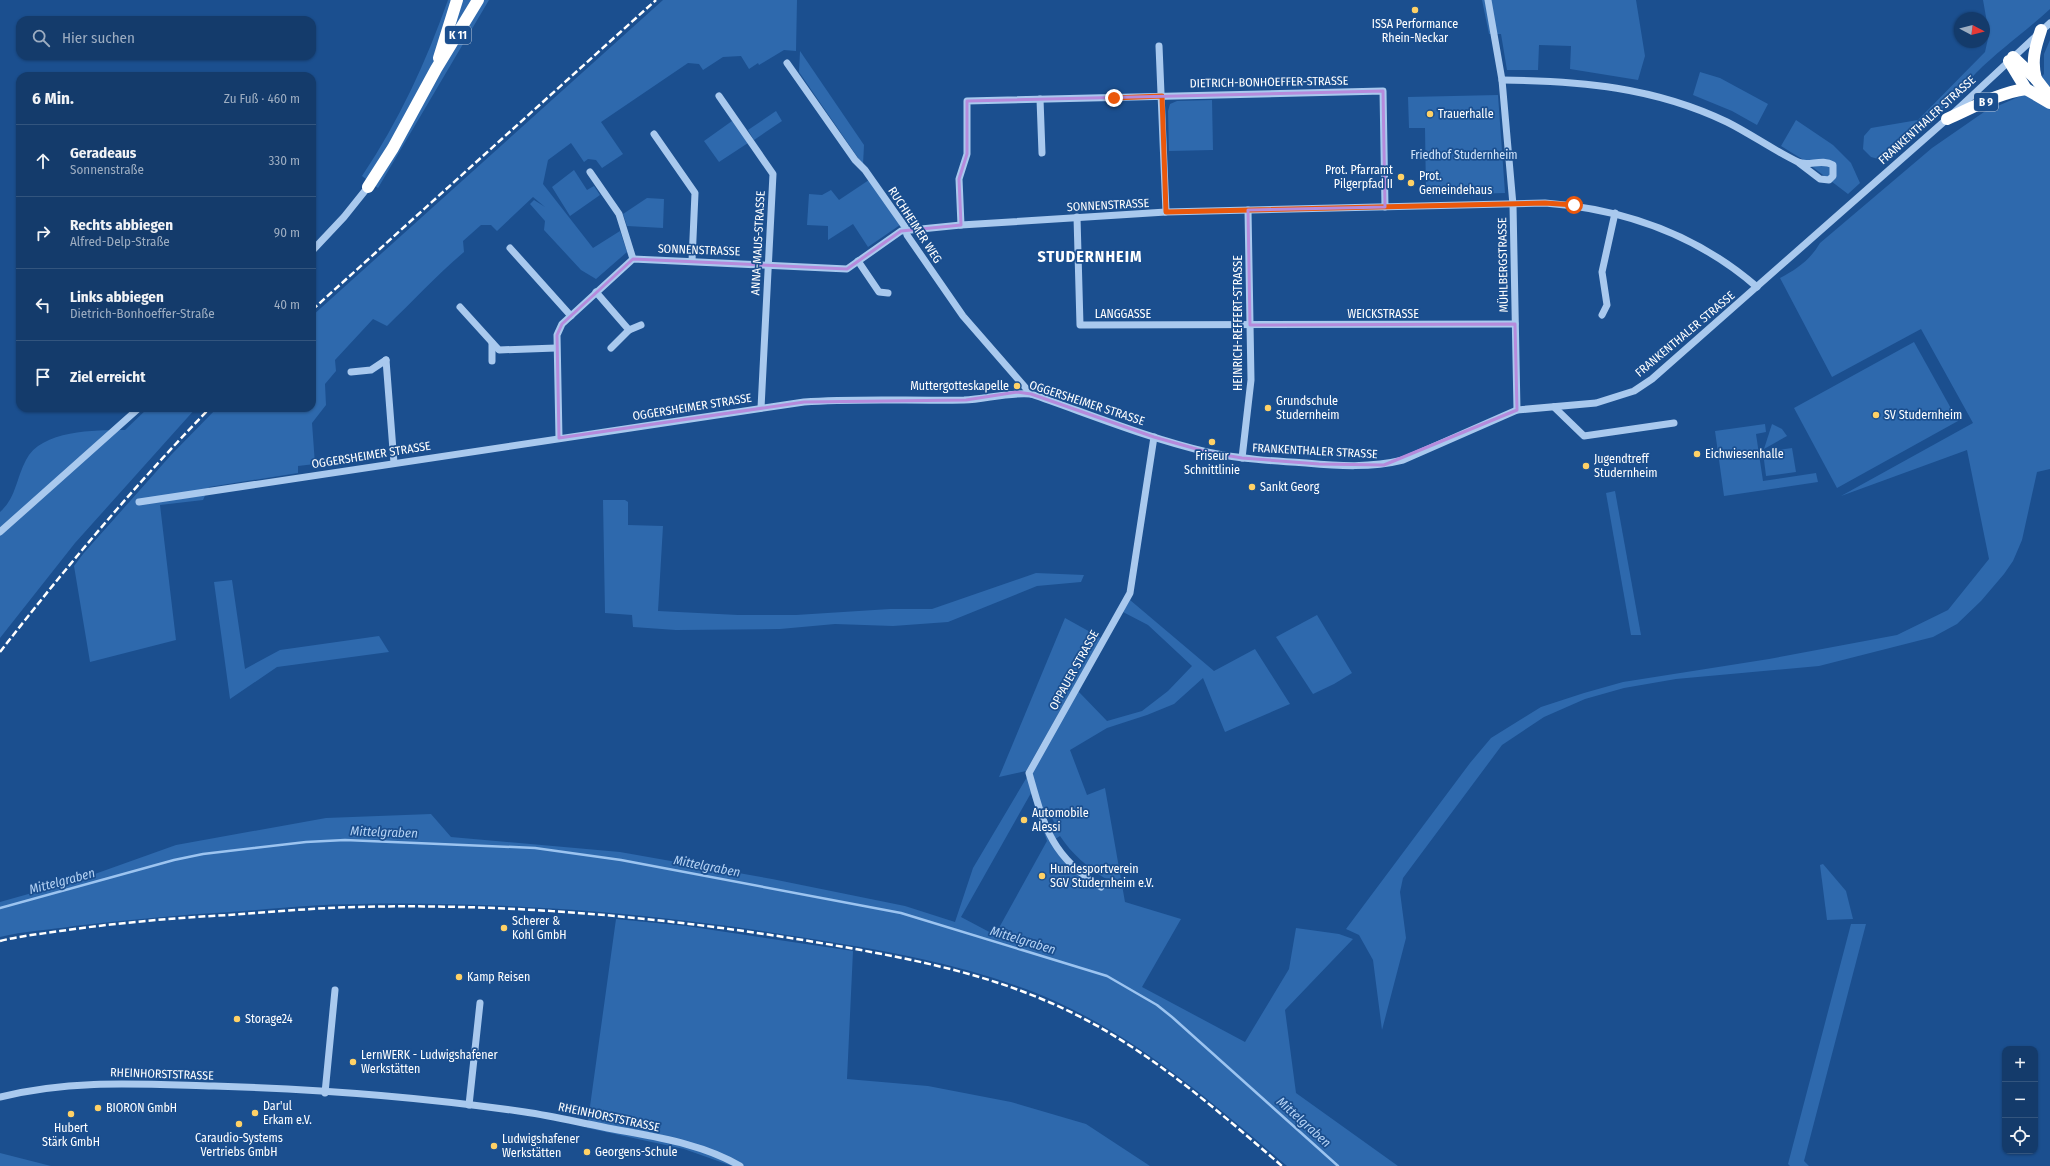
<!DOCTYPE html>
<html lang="de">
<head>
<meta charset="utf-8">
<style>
  :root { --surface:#143b6b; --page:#1d4271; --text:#f1f3f6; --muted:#9dadc1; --line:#33557e }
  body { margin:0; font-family:"Fira Sans Condensed",sans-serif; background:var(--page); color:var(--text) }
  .controls { position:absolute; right:12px; bottom:12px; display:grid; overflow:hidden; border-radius:8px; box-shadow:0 1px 3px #0004 }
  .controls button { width:36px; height:36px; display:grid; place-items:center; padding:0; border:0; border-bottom:1px solid var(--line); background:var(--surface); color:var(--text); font:20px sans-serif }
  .compass { position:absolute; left:1954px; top:12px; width:36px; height:36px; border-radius:50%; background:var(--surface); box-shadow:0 1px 3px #0004; rotate:97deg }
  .stop { position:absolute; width:12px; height:12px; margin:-9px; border:3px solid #ea580c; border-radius:50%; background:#fff }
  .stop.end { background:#ea580c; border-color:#fff; box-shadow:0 1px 4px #0008 }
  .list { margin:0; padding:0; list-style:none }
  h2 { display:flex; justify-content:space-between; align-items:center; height:52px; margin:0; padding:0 16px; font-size:17px }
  h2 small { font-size:13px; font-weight:400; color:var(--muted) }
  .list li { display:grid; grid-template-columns:26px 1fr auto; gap:12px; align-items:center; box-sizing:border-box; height:72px; padding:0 16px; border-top:1px solid var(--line) }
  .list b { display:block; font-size:15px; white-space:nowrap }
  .list p { margin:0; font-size:13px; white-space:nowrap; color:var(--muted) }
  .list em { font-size:13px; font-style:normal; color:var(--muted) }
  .icon { flex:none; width:22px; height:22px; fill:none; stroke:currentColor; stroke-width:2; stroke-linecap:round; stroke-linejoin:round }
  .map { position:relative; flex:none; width:2050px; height:1166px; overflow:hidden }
  .search { position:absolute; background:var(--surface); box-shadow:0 1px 3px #0004; left:16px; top:16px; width:300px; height:44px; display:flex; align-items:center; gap:10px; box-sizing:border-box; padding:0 14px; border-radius:12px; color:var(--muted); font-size:15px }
  .panel { position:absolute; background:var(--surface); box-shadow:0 1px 3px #0004; left:16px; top:72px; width:300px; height:340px; border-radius:12px }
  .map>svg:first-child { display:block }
  .green { fill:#2e69ad; fill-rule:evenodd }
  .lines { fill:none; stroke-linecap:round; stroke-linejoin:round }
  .stream { stroke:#9cc4f0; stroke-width:2.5 }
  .minor { stroke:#a9c9ee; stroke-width:7 }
  .highway { stroke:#fff; stroke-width:12 }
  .rail { stroke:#fff; stroke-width:2.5; stroke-dasharray:7 3; stroke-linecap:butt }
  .route { stroke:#ea580c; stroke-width:5 }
  .marked { fill:none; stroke:#b68bdc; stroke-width:3; stroke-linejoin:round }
  .poi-dot { fill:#ffd166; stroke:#1b4f8f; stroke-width:1.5 }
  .labels { text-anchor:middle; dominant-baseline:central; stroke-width:3.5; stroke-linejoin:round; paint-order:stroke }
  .shield { fill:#1b4f8f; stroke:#bbcadd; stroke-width:1 }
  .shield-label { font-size:11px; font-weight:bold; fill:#fff }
  .poi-label { font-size:12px; fill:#fff; stroke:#1b4f8f; text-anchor:start }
  .street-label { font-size:12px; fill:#fff; stroke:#1b4f8f }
  .park-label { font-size:12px; fill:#cfe3fa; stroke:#1b4f8f }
  .water-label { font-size:13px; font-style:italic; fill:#b5d3f5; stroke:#1b4f8f }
  .district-label { font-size:16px; font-weight:bold; letter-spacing:1px; fill:#fff; stroke:#1b4f8f }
</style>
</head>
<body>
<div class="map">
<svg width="2050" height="1166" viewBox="0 0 2050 1166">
  <rect width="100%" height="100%" fill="#1b4f8f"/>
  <g class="green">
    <path d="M448,0H489L378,188L362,176C399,121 426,62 448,0Z"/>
    <path d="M663,0H797L796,51L784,50L759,65L758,63L749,69L741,56L723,57L703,70L699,64L688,63L601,122L623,154L602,168L596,160L588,159L584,162L571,143L548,160L543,184L593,248L620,231L627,252L596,279L581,270L544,230L545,221L530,204L534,200L545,207L533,197L497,231L491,225H481L463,241L464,252C437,275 413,301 387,326L373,319L335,360L336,371L325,384L326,405L312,423L315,464L298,466V473L209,487L203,500L160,505L176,640L90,662L74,566L83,554L171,455L217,408H312V316Z"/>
    <path d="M1482,0H1636L1645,56L1638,80L1570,69L1571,46L1539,45L1538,70H1507L1501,34H1489Z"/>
    <path d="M1983,0H2050V9C2026,31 1999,50 1976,73C1947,104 1918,138 1882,160L1871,157L1863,149L1864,136L1871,128L1918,120L1985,52L1989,34Z"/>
    <path d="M2050,40V469L2037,472L2022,540L2013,561L2004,574L1981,601L1957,624L1933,637L1819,666L1676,679L1624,688L1585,699L1544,717L1502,745L1403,878L1400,892L1406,938L1382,1030L1373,960L1359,935L1346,929L1470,763L1491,738L1541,707L1584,693L1623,682L1769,659L1897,635L1948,610L1989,559L1967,450L1841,496L1973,423L1921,329L1832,377L1780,278C1797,269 1810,260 1820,243L1932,148L1984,112L2025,94L2044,74V54Z"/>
    <path d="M800,51L864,145L863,165L799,72Z"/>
    <path d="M1700,72L1720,78L1768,104L1757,125L1732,111L1693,95Z"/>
    <path d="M1498,95L1505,193L1426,195L1425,128H1409L1408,97Z"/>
    <path d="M1212,100L1213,150L1169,151L1168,111L1170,104L1177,101Z"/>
    <path d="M776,111L782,121L754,140L748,130Z"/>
    <path d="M1796,120L1833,145L1851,163L1860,183L1848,194L1802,159L1781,146Z"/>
    <path d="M732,121L748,143L719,162L704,141Z"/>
    <path d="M574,170L587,190L594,186L600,195L570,216L552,187Z"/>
    <path d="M869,180L900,225L868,247L853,224L828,240V226L807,225L809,194L822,195L831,190L839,200Z"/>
    <path d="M647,198L664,199L663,228L627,226L623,214Z"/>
    <path d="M1914,342L1958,421L1837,488L1794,408Z"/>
    <path d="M148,408H196L75,543L0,638V512C16,498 16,479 26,460C41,430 95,430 125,430Z"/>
    <path d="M1765,424L1766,432L1756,434L1763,481L1816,473L1818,482L1724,496L1715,431Z"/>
    <path d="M1772,424L1782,429L1787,436L1764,449Z"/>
    <path d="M1792,448L1796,472L1766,476L1763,452Z"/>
    <path d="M1615,491L1641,635H1631L1606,493Z"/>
    <path d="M603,500H625L628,502V525L663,526L658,611L738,615H796L890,609H932L1036,573L1084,575L1081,582L1037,586L948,622L893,626L835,624L780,629L676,630L633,627L632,615L605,613Z"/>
    <path d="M232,580L245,669L280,650L379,636L389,652L277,667L230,699L214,582Z"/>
    <path d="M1130,600L1214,671L1255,649L1290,704L1225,732L1203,678L1174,704L1147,715L1107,728L1070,750L1087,795L1105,788L1125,902L1181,919L1142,987L1245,1042L1289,969L1296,928L1339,934L1353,939L1285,1010L1296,1093L1398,1166H1287C1214,1104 1143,1041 1055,1001C980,968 899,953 819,940C667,914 513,901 358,904C316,904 272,909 230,912C177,915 126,920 74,926C49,930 24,931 0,937V902L78,880L176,845L326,818L431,814L451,837L620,852L772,879L905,906L955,922L973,868L1078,691L1107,721L1142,711L1168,691L1192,666L1148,625L1123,612ZM1031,793L1047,841L995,935L961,917ZM1049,811L1058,831L1049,835L1041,815ZM1060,836C1072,854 1087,867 1106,879L1101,887L1064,858L1052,841Z"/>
    <path d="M1317,615L1352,673L1334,684L1313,694L1276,637Z"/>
    <path d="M1065,618L1101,638L1026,771L999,777Z"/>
    <path d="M1823,864L1846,891L1853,919L1827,920L1820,865Z"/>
    <path d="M616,919L686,926L853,951L847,1079L928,1086L1011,1102L1086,1124L1150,1166H732L684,1149L587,1128Z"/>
    <path d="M1851,924H1866L1804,1161L1809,1166H1790L1788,1164Z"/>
    <path d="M0,1153L51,1166H0Z"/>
  </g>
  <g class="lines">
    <path class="stream" d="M0,908L174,860L203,854L306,842L345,840L535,848L621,860L901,913L1107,976L1157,1005L1172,1017L1338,1166"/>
    <g class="minor">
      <path d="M1488,0L1502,80L1513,205L1517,410"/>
      <path d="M1159,46L1166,212"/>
      <path d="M787,63L855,160L865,170L905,227L907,235L963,316L1031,394"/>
      <path d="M1502,80C1581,81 1654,87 1727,122C1751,134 1773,150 1798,162C1808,167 1822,158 1833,165V176L1829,180L1820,179L1799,163"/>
      <path d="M719,96L773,174L761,408"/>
      <path d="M1040,99L1042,153"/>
      <path d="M654,134L695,193L692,261"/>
      <path d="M590,172L619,214L633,259"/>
      <path d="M1077,217L1080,325L1515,324"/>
      <path d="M961,225L959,179L967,154V101L1383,91L1385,207"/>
      <path d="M510,248L571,316"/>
      <path d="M312,251L344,217L368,187"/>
      <path d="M858,261L879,292L888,293"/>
      <path d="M596,292L629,330L611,348"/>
      <path d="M460,307L499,350L556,348"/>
      <path d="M1602,315L1607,305L1602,272L1615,213"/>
      <path d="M629,330L641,325"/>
      <path d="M492,343V361"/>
      <path d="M386,360L394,463"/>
      <path d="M351,372L371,370L386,360"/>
      <path d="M1554,407L1584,436L1674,423"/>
      <path d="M559,438L557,335L562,324L633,259L847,269L901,231L961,225L1166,212L1545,203C1625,209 1696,234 1757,287"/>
      <path d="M1242,458L1251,380L1248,210"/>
      <path d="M139,502L804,402C857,398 910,401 964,400C986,399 1008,392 1031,394C1089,414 1147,438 1207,452C1240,459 1273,461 1306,463C1339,466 1371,468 1403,460L1517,410L1596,403L1634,391L1652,379L1947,119L2050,23"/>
      <path d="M0,532L139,408"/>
      <path d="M1101,887C1051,857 1044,826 1029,773L1130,593L1154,437"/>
      <path d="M325,1093L335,990"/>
      <path d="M0,1097C72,1079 141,1084 214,1086C318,1089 423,1097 525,1112C552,1116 577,1122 603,1127C648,1136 700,1142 740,1166"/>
      <path d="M469,1105L480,1003"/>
    </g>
    <g class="highway">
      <path d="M2013,57L2036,79L2050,97"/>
      <path d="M439,58L457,0"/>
      <path d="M2009,61L2026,89L2050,103"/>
      <path d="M2036,79C2031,61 2035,48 2041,30"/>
      <path d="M1947,119C1972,108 1998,93 2026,89"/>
      <path d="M368,187L393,148L436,69L478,0"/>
    </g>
    <g class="rail">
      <path d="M312,310L656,0"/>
      <path d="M0,652C66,567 135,485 210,408"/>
      <path d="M0,941C20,936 40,934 60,931C116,923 172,918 229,915C271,912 314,908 357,907C510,903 665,917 815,942C896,956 976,970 1051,1003C1139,1041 1210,1104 1282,1166"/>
    </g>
  </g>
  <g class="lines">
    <path class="route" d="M1114,98L1162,96L1166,212L1545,203L1574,205"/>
  </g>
  <path class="marked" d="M1383,91L1385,207L1248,210L1250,325L1515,324L1517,410L1384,465L1319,464L1242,458L1207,452L1154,437L1031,394L1017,392L966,400L804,402L559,438L557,335L562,324L633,259L847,269L901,231L961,225L959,179L967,154V101Z"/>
  <g class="poi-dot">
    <circle cx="1415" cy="10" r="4"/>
    <circle cx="1430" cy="114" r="4"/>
    <circle cx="1401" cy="177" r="4"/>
    <circle cx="1411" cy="183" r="4"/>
    <circle cx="1017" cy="386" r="4"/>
    <circle cx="1268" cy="408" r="4"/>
    <circle cx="1876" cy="415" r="4"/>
    <circle cx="1212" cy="442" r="4"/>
    <circle cx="1697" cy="454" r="4"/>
    <circle cx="1586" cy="466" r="4"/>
    <circle cx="1252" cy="487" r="4"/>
    <circle cx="1024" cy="820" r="4"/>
    <circle cx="1042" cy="876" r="4"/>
    <circle cx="504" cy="928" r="4"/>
    <circle cx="459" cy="977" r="4"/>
    <circle cx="237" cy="1019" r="4"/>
    <circle cx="353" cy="1062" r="4"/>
    <circle cx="98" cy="1108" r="4"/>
    <circle cx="255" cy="1113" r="4"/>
    <circle cx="71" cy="1114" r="4"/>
    <circle cx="239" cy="1124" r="4"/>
    <circle cx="494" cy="1146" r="4"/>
    <circle cx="587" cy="1152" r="4"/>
  </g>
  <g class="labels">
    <g class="shield">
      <rect x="445" y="26" width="26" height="18" rx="3"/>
      <rect x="1974" y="93" width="24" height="18" rx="3"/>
    </g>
    <g class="shield-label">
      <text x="458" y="35">K 11</text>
      <text x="1986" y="102">B 9</text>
    </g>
    <g class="poi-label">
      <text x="1415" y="24" text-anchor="middle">ISSA Performance<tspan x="1415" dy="14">Rhein-Neckar</tspan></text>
      <text x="1438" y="114">Trauerhalle</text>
      <text x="1393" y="170" text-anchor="end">Prot. Pfarramt<tspan x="1393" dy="14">Pilgerpfad II</tspan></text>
      <text x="1419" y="176">Prot.<tspan x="1419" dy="14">Gemeindehaus</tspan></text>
      <text x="1009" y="386" text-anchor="end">Muttergotteskapelle</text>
      <text x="1276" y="401">Grundschule<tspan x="1276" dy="14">Studernheim</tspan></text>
      <text x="1884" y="415">SV Studernheim</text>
      <text x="1705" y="454">Eichwiesenhalle</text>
      <text x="1212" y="456" text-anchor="middle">Friseur<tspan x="1212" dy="14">Schnittlinie</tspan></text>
      <text x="1594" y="459">Jugendtreff<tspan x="1594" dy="14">Studernheim</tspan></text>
      <text x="1260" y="487">Sankt Georg</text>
      <text x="1032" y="813">Automobile<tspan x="1032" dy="14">Alessi</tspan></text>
      <text x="1050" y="869">Hundesportverein<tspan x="1050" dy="14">SGV Studernheim e.V.</tspan></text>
      <text x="512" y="921">Scherer &amp;<tspan x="512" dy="14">Kohl GmbH</tspan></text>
      <text x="467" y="977">Kamp Reisen</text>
      <text x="245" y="1019">Storage24</text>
      <text x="361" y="1055">LernWERK - Ludwigshafener<tspan x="361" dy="14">Werkstätten</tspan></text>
      <text x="263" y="1106">Dar'ul<tspan x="263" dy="14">Erkam e.V.</tspan></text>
      <text x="106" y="1108">BIORON GmbH</text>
      <text x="71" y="1128" text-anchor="middle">Hubert<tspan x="71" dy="14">Stärk GmbH</tspan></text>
      <text x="239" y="1138" text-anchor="middle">Caraudio-Systems<tspan x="239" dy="14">Vertriebs GmbH</tspan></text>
      <text x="502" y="1139">Ludwigshafener<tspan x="502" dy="14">Werkstätten</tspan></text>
      <text x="595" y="1152">Georgens-Schule</text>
    </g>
    <g class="street-label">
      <text transform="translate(1269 82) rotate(-1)">DIETRICH-BONHOEFFER-STRASSE</text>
      <text transform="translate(1927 120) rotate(-42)">FRANKENTHALER STRASSE</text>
      <text transform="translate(1108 205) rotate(-3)">SONNENSTRASSE</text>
      <text transform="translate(915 225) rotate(57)">RUCHHEIMER WEG</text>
      <text transform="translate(758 243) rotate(-87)">ANNA-MAUS-STRASSE</text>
      <text transform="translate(699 250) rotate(2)">SONNENSTRASSE</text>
      <text transform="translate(1503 265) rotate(-91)">MÜHLBERGSTRASSE</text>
      <text x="1123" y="314">LANGGASSE</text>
      <text x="1383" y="314">WEICKSTRASSE</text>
      <text transform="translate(1238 323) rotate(-90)">HEINRICH-REFFERT-STRASSE</text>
      <text transform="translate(1685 334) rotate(-40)">FRANKENTHALER STRASSE</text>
      <text transform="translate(1087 403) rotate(18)">OGGERSHEIMER STRASSE</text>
      <text transform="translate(692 407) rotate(-9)">OGGERSHEIMER STRASSE</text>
      <text transform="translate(1315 451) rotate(3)">FRANKENTHALER STRASSE</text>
      <text transform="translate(371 455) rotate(-9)">OGGERSHEIMER STRASSE</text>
      <text transform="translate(1074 670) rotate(-61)">OPPAUER STRASSE</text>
      <text transform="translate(162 1074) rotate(2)">RHEINHORSTSTRASSE</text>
      <text transform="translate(609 1117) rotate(12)">RHEINHORSTSTRASSE</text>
    </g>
    <g class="park-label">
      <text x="1464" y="155">Friedhof Studernheim</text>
    </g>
    <g class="water-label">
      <text transform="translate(384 832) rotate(2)">Mittelgraben</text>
      <text transform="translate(707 866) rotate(11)">Mittelgraben</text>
      <text transform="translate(62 881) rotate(-15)">Mittelgraben</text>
      <text transform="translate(1023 940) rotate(17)">Mittelgraben</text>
      <text transform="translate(1304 1122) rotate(42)">Mittelgraben</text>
    </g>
    <g class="district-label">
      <text x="1090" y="256">STUDERNHEIM</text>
    </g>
  </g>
</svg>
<div class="controls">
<button>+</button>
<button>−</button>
<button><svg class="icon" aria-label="locate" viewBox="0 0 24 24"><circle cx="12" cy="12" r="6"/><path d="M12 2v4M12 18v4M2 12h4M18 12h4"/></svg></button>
</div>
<svg class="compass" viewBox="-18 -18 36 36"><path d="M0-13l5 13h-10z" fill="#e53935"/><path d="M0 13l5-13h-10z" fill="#9dadc1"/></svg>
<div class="stop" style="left:1574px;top:205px"></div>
<div class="stop end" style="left:1114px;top:98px"></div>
<div class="search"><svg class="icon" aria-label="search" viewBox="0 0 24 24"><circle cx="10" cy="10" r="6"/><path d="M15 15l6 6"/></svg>Hier suchen</div>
<section class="panel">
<h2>6 Min.<small>Zu Fuß · 460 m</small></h2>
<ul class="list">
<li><svg class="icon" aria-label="ahead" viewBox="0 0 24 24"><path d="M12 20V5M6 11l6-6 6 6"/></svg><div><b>Geradeaus</b><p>Sonnenstraße</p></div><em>330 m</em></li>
<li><svg class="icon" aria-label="right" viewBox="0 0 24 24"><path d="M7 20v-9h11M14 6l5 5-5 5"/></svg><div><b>Rechts abbiegen</b><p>Alfred-Delp-Straße</p></div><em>90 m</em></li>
<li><svg class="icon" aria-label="left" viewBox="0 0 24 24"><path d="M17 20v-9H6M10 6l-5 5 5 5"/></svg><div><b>Links abbiegen</b><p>Dietrich-Bonhoeffer-Straße</p></div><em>40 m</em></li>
<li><svg class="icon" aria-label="arrive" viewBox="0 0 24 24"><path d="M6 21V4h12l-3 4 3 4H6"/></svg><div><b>Ziel erreicht</b></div></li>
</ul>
</section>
</div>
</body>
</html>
